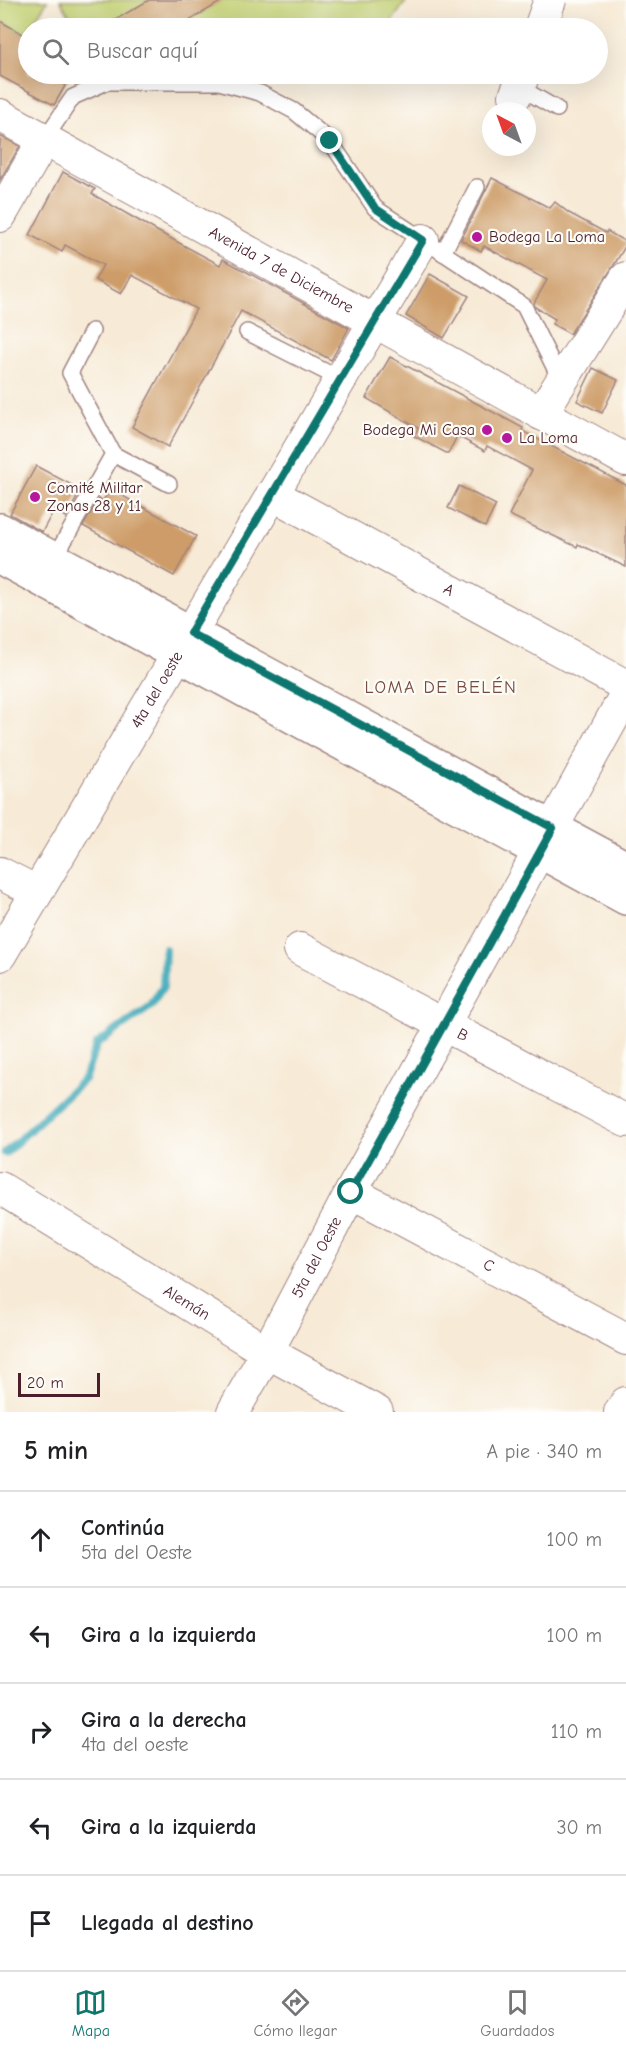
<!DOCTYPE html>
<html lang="es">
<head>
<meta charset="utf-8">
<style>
  :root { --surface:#fff; --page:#f2f2f2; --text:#202124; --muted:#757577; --line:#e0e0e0; --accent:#0f766e }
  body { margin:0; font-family:"Comic Neue",sans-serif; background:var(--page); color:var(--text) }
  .compass { position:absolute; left:482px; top:102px; width:54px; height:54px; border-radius:50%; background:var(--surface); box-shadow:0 6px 24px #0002; rotate:319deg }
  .scale { position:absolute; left:18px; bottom:15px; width:82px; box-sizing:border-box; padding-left:6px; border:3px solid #4a1f2b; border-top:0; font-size:16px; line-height:21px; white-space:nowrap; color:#4a1f2b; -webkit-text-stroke:4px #fdfcf7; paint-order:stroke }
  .stop { position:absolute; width:18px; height:18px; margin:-14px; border:4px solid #0f766e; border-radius:50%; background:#fff }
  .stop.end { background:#0f766e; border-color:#fff; box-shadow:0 2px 6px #0008 }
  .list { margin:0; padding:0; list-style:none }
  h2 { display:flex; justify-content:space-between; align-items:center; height:78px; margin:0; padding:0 24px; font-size:26px }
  h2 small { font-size:20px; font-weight:400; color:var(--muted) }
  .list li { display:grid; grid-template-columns:39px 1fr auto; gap:18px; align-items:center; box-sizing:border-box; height:96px; padding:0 24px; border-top:2px solid var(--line) }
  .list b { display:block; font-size:22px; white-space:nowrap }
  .list p { margin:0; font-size:20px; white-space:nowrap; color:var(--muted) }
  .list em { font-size:20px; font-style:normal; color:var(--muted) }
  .icon { flex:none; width:33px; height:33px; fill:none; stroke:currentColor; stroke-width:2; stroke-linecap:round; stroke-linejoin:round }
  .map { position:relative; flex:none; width:626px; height:1412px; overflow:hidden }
  .search { position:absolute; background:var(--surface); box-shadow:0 6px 24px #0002; left:18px; right:18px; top:18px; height:66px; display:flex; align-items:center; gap:15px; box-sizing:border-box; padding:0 21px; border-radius:33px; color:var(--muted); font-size:22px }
  .sheet { height:558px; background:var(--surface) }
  nav { display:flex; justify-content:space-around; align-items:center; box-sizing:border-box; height:84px; border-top:2px solid var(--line); background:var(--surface); font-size:16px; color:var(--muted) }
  nav a { display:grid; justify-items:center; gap:3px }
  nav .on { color:var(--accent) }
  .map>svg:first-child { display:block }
  .grass { fill:#c2d072; stroke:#86784e; stroke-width:1.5 }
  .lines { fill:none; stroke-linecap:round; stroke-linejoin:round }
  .stream { stroke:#3ba9b9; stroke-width:8 }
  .building { fill:#cd9c68 }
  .service-casing { stroke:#a08480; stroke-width:18 }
  .minor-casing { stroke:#a08480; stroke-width:34 }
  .secondary-casing { stroke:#a08480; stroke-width:36 }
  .service { stroke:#fff; stroke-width:15 }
  .minor { stroke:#fff; stroke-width:32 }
  .secondary { stroke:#fff; stroke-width:33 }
  .route { stroke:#0f766e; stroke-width:8 }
  .poi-dot { fill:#b5179e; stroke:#fdfcf7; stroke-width:2 }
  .labels { text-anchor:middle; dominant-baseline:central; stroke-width:4.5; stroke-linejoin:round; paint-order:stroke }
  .poi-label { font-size:16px; fill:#4a1f2b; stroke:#fdfcf7; text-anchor:start }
  .street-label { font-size:16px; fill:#4a1f2b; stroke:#fdfcf7 }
  .neighbourhood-label { font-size:18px; letter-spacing:1.5px; fill:#784b40; stroke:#fdfcf7 }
</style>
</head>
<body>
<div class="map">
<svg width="626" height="1412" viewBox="0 0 626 1412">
  <rect width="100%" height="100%" fill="#fdfcf7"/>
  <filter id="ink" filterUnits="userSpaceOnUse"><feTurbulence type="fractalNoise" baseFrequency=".0167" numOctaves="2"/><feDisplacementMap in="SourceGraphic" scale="12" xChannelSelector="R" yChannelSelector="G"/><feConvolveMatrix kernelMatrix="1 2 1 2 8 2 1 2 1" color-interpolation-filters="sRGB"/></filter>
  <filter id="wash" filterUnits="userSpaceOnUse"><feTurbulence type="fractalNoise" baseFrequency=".008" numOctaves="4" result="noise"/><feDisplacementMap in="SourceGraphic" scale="24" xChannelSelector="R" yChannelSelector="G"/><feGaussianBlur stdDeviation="1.35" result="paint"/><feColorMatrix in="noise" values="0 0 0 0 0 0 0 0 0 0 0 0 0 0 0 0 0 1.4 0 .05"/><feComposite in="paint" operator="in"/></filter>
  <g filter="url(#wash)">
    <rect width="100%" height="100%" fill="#f7ead6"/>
    <g class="grass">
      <path d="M0,0H48L25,35L0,21Z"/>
      <path d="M60,0H407L387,28H233L213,21L200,28H77Z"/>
    </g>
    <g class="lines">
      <path class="stream" d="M5,1153L84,1079L97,1044L151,1006L163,987L165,949"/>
    </g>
    <g id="blocks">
      <g class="building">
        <path d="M149,0H224L177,28H101Z"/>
        <path d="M0,21L28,37V74H72L54,105L0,76Z"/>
        <path d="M0,136L20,146L0,180Z"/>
        <path d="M63,172L95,189L92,194L157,231L220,265L223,259L349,328L331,360L241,311L168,447L132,427L196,309L132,275L121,294L95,280L103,265L65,245L62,252L30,235Z"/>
        <path d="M492,178L550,208L555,202L569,213L606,233L607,231L626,242V245L614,265L570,334L552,324L555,319L535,307L534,303L547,280L484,246L481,251L461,240Z"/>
        <path d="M430,274L469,296L444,338L406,316Z"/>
        <path d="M390,357L523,428L522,431L626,485V567L578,544L577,547L509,515L532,470L487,446L485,451L457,436L448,454L414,436L418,428L366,398Z"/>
        <path d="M593,368L618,380L602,413L577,401Z"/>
        <path d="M36,466L81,490L66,517L54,510L42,532L10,514Z"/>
        <path d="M459,486L496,505L485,527L448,508Z"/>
        <path d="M110,489L196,536L174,576L83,526L99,499L103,501Z"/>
      </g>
    </g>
  </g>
  <g filter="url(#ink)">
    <use href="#blocks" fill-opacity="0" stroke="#a08480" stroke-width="1.5"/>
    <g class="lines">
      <g class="service-casing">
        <g id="service">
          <path d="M519,87L557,109"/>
          <path d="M44,140L73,97L107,82H219L260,93L294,111L330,141L375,208L524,306L561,381"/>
          <path d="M443,253L477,187"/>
          <path d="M247,332L340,379"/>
          <path d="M113,454L169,484"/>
          <path d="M54,559L113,454L70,373L92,331"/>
        </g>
      </g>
      <g class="minor-casing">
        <g id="minor">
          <path d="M540,28L550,0"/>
          <path d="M515,96L524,74"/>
          <path id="s1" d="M0,115L626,460"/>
          <path d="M0,216L44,140"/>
          <path d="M541,414L626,278"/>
          <path id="s2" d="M272,494L626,686"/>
          <path d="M0,873L37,892"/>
          <path id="s3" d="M300,949L626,1121"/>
          <path id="s4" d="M0,955L423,240"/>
          <path id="s5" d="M0,1188L267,1352L377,1412"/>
          <path id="s6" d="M351,1192L626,1339"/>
          <path id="s7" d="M233,1412L267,1352L351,1192L626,694"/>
          <path d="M620,1412L626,1403"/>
        </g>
      </g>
      <g class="secondary-casing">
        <g id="secondary">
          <path d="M0,530L626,868"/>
          <path d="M0,557L626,898"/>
        </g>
      </g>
      <use href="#service" class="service"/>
      <use href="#minor" class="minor"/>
      <use href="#secondary" class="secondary"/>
    </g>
  </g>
  <g class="lines" filter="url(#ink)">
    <path class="route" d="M330,141L375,208L423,240L190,633L553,828L351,1192"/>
  </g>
  <g class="poi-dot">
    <circle cx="477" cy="237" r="6"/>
    <circle cx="487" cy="430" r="6"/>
    <circle cx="507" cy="438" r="6"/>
    <circle cx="35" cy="497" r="6"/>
  </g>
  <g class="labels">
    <g class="poi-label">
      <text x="489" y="237">Bodega La Loma</text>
      <text x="475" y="430" text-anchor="end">Bodega Mi Casa</text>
      <text x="519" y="438">La Loma</text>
      <text x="47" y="488">Comité Militar<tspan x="47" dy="18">Zonas 28 y 11</tspan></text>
    </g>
    <g class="street-label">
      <text stroke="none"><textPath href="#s1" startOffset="321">Avenida 7 de Diciembre</textPath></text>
      <text stroke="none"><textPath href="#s2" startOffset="201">A</textPath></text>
      <text stroke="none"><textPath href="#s4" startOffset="308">4ta del oeste</textPath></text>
      <text stroke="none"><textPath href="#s3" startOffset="184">B</textPath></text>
      <text stroke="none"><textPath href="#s7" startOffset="176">5ta del Oeste</textPath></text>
      <text stroke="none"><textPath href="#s6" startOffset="156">C</textPath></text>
      <text stroke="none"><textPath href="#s5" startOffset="219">Alemán</textPath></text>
    </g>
    <g class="neighbourhood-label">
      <text x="441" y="687">LOMA DE BELÉN</text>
    </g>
  </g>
</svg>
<svg class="compass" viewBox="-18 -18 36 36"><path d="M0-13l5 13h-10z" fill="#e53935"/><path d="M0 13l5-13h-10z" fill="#757577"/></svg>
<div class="scale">20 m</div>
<div class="stop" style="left:351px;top:1192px"></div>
<div class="stop end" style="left:330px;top:141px"></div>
<div class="search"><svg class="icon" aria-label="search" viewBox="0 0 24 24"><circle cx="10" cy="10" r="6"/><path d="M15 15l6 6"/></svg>Buscar aquí</div>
</div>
<section class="sheet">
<h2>5 min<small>A pie · 340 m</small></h2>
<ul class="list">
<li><svg class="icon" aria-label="ahead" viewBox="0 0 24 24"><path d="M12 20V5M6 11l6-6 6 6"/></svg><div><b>Continúa</b><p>5ta del Oeste</p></div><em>100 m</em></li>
<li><svg class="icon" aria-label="left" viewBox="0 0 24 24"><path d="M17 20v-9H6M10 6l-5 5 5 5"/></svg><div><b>Gira a la izquierda</b></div><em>100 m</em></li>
<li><svg class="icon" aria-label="right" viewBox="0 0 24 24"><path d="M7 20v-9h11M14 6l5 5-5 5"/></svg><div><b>Gira a la derecha</b><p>4ta del oeste</p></div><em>110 m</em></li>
<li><svg class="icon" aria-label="left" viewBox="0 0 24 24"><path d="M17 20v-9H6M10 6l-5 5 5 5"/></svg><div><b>Gira a la izquierda</b></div><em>30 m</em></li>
<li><svg class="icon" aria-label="arrive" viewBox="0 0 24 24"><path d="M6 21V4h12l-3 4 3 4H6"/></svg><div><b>Llegada al destino</b></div></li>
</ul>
</section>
<nav>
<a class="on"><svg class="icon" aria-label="map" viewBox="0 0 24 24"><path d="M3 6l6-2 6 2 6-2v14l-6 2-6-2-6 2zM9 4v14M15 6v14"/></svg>Mapa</a>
<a><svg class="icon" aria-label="directions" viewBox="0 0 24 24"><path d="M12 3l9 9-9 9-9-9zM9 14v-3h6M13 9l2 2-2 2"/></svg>Cómo llegar</a>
<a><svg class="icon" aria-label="saved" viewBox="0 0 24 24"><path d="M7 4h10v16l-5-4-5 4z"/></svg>Guardados</a>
</nav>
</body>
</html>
